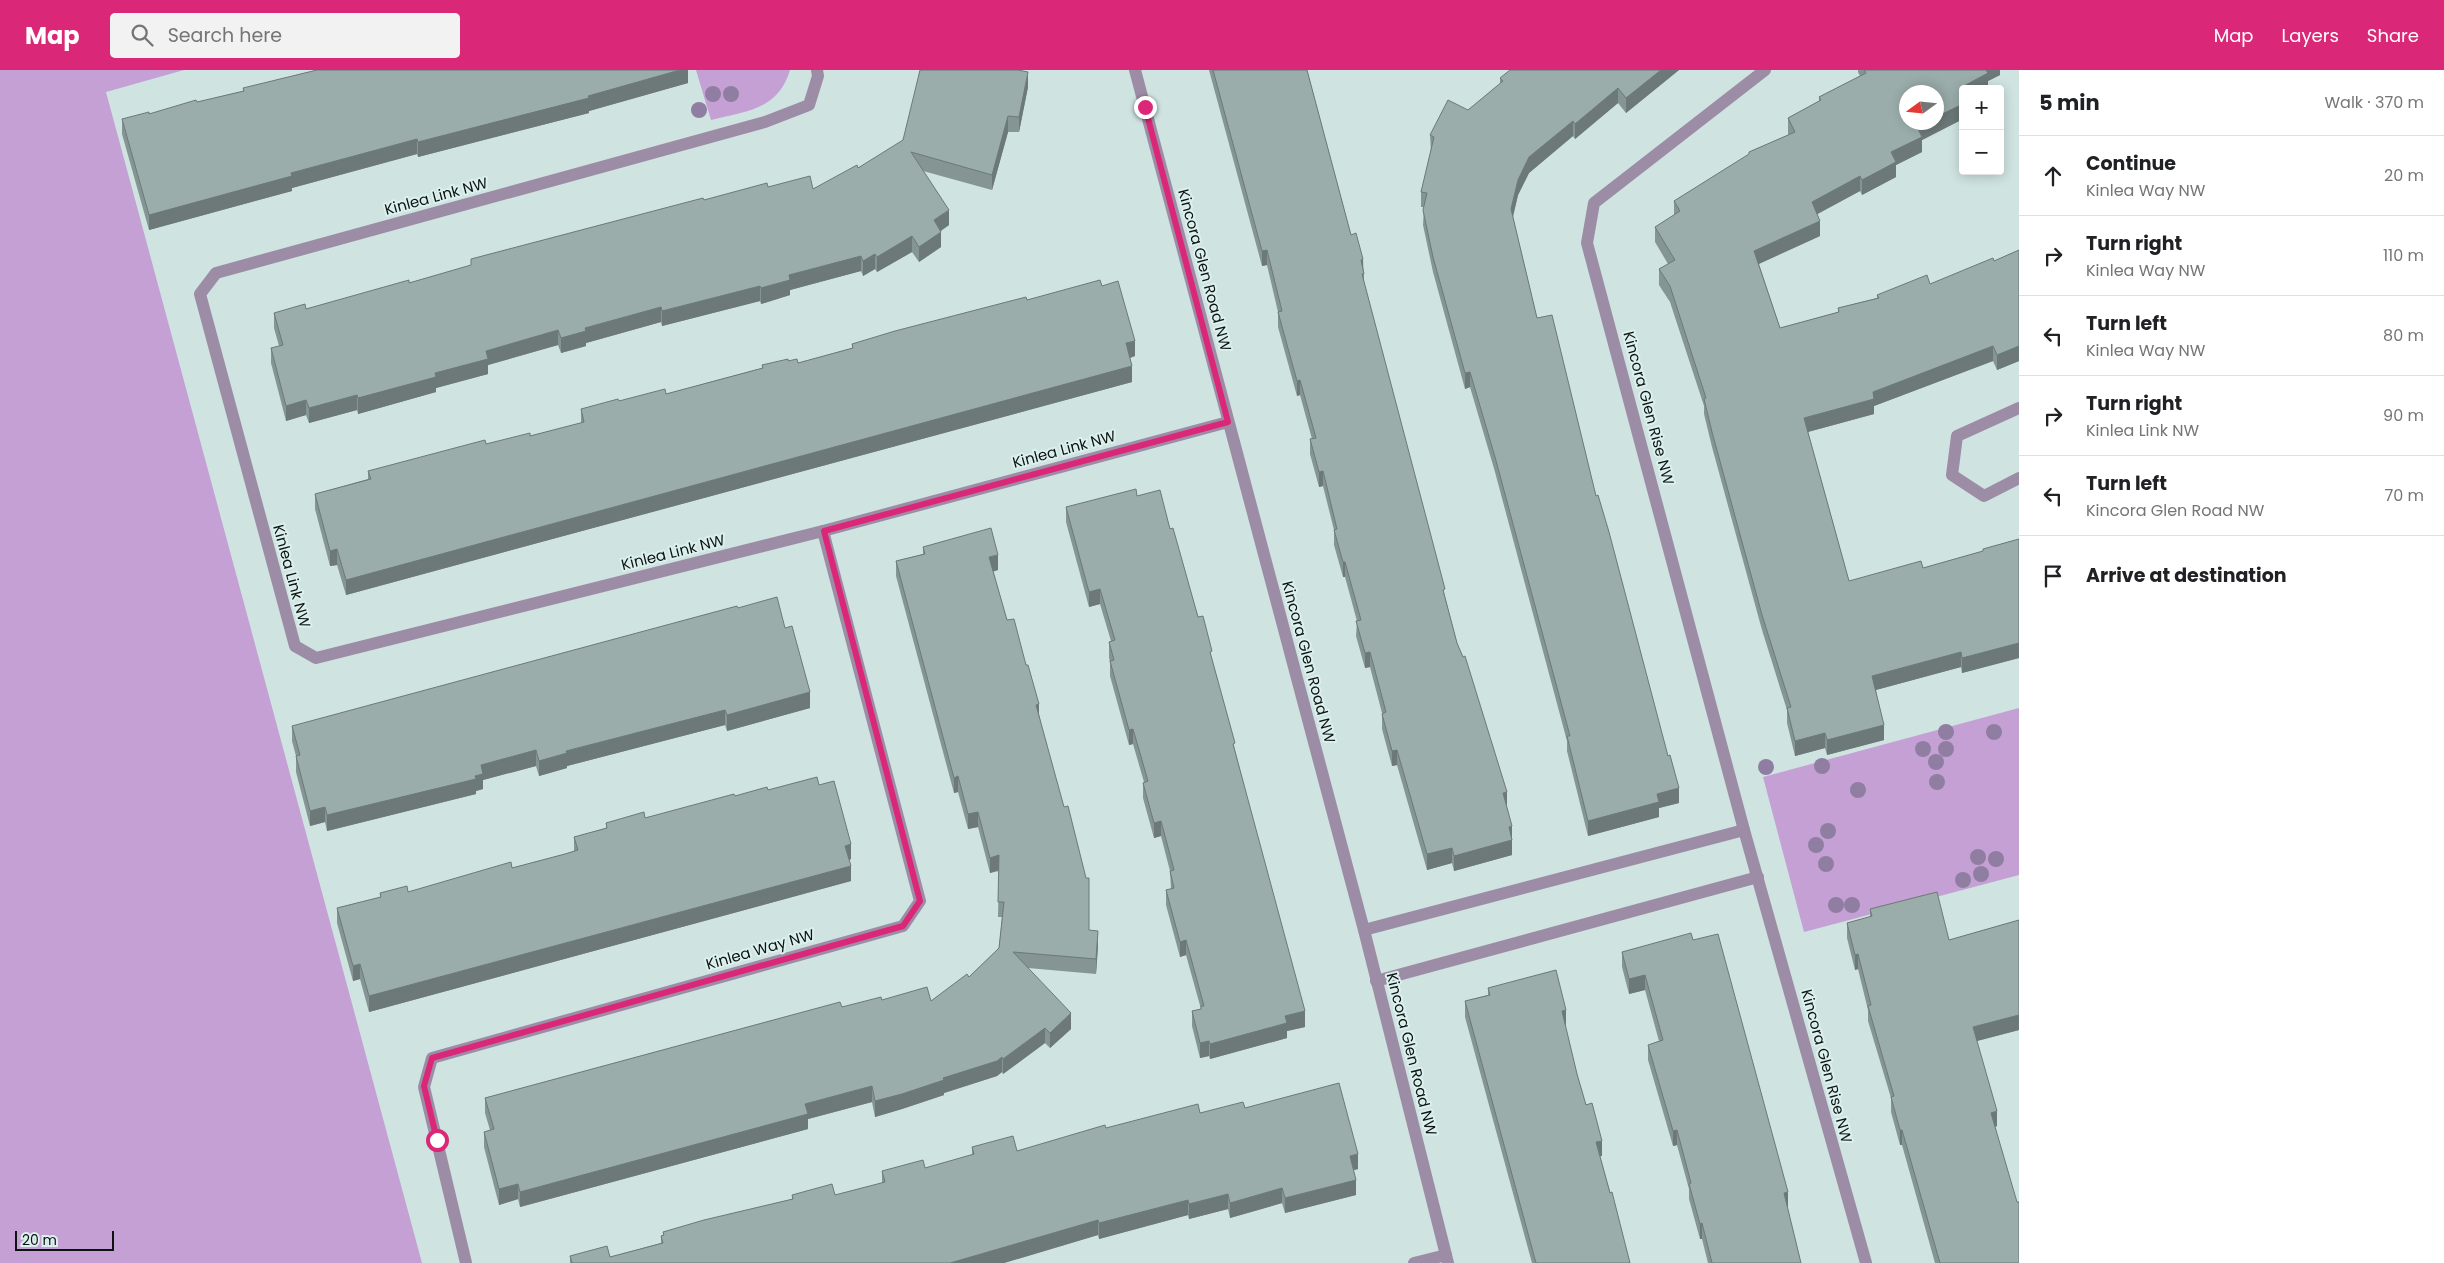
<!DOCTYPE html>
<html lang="en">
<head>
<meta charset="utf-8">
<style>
  :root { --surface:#fff; --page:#f2f2f2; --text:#202124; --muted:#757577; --line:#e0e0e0; --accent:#db2777 }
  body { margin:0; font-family:Poppins,sans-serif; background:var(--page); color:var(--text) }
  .controls { position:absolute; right:15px; top:15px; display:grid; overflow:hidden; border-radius:5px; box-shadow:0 2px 12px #0003 }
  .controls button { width:45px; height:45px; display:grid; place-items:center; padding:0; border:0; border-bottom:1px solid var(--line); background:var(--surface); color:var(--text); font:25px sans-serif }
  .compass { position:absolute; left:1899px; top:15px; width:45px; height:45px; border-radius:50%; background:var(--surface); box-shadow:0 2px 12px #0003; rotate:255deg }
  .scale { position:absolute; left:15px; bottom:12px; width:99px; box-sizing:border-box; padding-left:5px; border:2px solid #0c1312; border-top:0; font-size:14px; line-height:18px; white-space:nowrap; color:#0c1312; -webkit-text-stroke:4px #dcf0ee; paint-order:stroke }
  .stop { position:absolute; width:15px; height:15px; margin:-11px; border:4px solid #db2777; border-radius:50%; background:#fff }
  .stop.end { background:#db2777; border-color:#fff; box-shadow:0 1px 5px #0008 }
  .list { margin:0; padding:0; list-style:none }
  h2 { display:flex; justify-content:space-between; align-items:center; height:65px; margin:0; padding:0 20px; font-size:21px }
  h2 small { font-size:16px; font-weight:400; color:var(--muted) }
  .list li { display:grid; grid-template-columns:32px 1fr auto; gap:15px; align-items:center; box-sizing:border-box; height:80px; padding:0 20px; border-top:1px solid var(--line) }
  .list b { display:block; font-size:19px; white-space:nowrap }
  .list p { margin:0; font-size:16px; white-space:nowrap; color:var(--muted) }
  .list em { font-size:16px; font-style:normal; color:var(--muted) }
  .icon { flex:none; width:28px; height:28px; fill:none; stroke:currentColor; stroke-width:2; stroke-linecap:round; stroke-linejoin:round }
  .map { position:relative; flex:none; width:2019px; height:1193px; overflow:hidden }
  header { display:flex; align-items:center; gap:30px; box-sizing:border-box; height:70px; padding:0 25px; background:var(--accent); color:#fff }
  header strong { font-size:24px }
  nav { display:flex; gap:28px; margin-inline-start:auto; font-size:18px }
  .search { width:350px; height:45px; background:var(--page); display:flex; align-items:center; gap:12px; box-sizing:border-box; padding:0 18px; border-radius:5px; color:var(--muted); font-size:19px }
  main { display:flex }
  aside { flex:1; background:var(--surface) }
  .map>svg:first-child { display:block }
  .green { fill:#c4a0d4 }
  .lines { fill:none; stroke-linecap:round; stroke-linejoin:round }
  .minor { stroke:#9d8ca5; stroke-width:12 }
  .tertiary { stroke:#9d8ca5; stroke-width:12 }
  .tree { fill:#907ea2 }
  .wall { fill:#849593 }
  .shaded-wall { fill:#6c7978 }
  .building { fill:#9aadab; stroke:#6c7978 }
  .route { stroke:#db2777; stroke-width:6 }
  .labels { text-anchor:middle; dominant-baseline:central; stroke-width:4; stroke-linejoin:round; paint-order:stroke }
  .street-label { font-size:15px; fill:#0c1312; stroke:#dcf0ee }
</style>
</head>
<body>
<header>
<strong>Map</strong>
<div class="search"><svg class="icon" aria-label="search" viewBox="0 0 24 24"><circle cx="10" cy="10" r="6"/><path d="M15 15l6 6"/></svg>Search here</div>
<nav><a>Map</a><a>Layers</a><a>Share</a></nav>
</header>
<main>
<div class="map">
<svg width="2019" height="1193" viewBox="0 0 2019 1193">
  <rect width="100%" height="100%" fill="#cfe3e1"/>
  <g class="green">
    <path d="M0,0H184L106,22L422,1193H0Z"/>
    <path d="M696,0H790C778,40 747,41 711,50Z"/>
    <path d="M2019,638V805L1804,862L1763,707Z"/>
  </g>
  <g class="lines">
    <g class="minor">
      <path d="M817,0L818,6L809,35L765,52L216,203L200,224L295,576L316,588L823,461L1228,352"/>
      <path d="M1765,0L1594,133L1587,173L1744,760L1866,1193"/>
      <path d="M2019,338L1957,366L1952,405L1984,426L2019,408"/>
      <path d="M1364,860L1744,760"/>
      <path d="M1376,911L1758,807"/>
      <path d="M466,1193L424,1017L432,988L903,856L920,831L823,461"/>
      <path d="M1414,1193L1446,1185"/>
    </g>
    <path class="tertiary" d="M1135,0L1364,860L1448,1193"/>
  </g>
  <g class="tree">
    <circle cx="713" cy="24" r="8"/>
    <circle cx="731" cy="24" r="8"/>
    <circle cx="699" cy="40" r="8"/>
    <circle cx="1946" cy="662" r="8"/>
    <circle cx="1994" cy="662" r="8"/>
    <circle cx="1923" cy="679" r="8"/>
    <circle cx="1946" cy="679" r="8"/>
    <circle cx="1936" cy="692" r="8"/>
    <circle cx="1822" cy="696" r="8"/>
    <circle cx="1766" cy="697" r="8"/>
    <circle cx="1937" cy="712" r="8"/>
    <circle cx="1858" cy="720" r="8"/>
    <circle cx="1828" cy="761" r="8"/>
    <circle cx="1816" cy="775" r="8"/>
    <circle cx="1978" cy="787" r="8"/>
    <circle cx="1996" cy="789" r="8"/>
    <circle cx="1826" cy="794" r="8"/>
    <circle cx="1981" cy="804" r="8"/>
    <circle cx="1963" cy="810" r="8"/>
    <circle cx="1836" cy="835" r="8"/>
    <circle cx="1852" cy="835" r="8"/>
  </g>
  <g class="wall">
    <path d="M688,0V13L589,41V43L418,87L417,84L292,118V121L149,160L122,64V49L149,44L243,21V18Z"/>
    <path d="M1209,0H1307L1351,165L1363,199L1364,212L1457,573L1507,737L1512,768V785L1454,801L1452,793L1427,800L1397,695L1392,696L1382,659V643L1370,597L1365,598L1356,566L1357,551L1345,507H1343L1334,475V460L1323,416L1319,417L1310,384V369H1312L1300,325L1297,326L1278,257V242L1267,195L1262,196Z"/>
    <path d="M1679,0L1626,43L1618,33L1575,69L1573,66L1529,103L1518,125L1513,147L1537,248L1596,426L1679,733L1659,738V747L1588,766L1567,681V671L1495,402L1470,317L1465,319L1433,202L1423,155L1424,137H1421V122L1431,81L1430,65L1468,40L1500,14V8Z"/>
    <path d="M1858,0H2000V5L1988,11V18L1987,19H1963V49L1922,70V82L1896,95V107L1862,125L1860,121L1817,144L1820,166L1759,194L1780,258L1838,242V238L1877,228V225L1930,214L1994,191L2019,180V291L1997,300L1993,291L1874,336V344L1808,362L1849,511L1923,498L1983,481V479L2019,469V588L1962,603L1961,597L1876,620L1884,670L1827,685L1825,678L1795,686L1787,653V640L1762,560L1712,377L1704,344V336L1670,232L1659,215V199L1668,194L1655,172V157L1674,145V131L1749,85V82L1788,65V48L1819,31V27L1860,6L1858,2Z"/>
    <path d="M1028,17L1019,62H1008L992,120L923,101L949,155L941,161V177L919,192L912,182L877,202L875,199L863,206L861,201L790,220V225L761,234L760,231L662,256L661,252L586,273V276L561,283L558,275L488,295V304L436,318V322L358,344L357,340L309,353L306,345L286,351L271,293V278L279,276L274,258V243L306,239L409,213L704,130L768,117L813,119L858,98Z"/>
    <path d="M1102,216L1135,286L1130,288L1132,312L346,525L337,495L330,496L315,439V424L368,409V401L486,374L530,366L581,353V339L619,331L666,324L762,298V295L788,291L798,293L852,278V274L1027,230Z"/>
    <path d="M1137,426L1170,459L1212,589L1305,957L1287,961V968L1210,989L1209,986L1200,988L1192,956V941L1201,939L1186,885L1180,887L1166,835V820L1171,819L1170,801L1161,766L1154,768L1143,728V713L1144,712L1133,674L1129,675L1110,606V593L1109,587V572L1111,571L1100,534L1089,537L1066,452V437Z"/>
    <path d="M923,477L998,500L993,501L1007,550L1039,644L1089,860L1098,876L1096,904L1028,898L1071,959L1050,978L1045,973L1003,1004L1002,1002L997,1006L944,1023V1025L902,1039L875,1047L872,1032L808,1049V1059L520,1137L518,1129L499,1135L484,1077V1062L490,1060L485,1043V1028L842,937L882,930L931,931L969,907L999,878L1002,847H998L999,801L990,803L978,757L968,759L958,722L954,723L896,506V491L923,484Z"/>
    <path d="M785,558L810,638L727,661L725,655L567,696V698L539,706L536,696L483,710V719L476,721V724L327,761L325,752L310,756L296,702V686L292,671V656Z"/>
    <path d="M819,715L851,789L849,790L851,811L369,942L360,909L353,911L337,853V838L380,827V823L408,822L512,798L565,784L574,781V767L606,758V753L645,748L735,726L768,720Z"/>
    <path d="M1870,839L1949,870L2019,850V960L1977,971L1997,1056L1995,1057L2019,1193H1935L1902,1075H1900L1891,1042V1028L1868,951V940L1858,899L1855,900L1847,868V853L1870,847Z"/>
    <path d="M1693,870L1788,1137H1787L1801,1193H1708L1702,1169H1700L1689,1129V1119L1677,1075L1673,1076L1648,990V975L1659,971L1645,920L1629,924L1622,897V882Z"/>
    <path d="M1488,918L1566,955L1565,956L1577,1004L1586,1035L1602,1086H1600L1630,1193H1532L1465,947V931L1488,925Z"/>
    <path d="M1245,1038L1358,1099L1353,1100L1356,1125L1285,1143L1282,1133L1230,1148L1228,1139L1189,1149L1188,1145L1099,1169L1098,1165L1004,1193H570V1186L610,1187L661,1173V1166L663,1165V1162L792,1129V1125H835L882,1113V1101L925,1098L972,1085V1077L1017,1081L1106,1058L1200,1043Z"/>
  </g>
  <g class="shaded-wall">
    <path d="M680,0H688V13L589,41V43L418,87V72L588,26Z"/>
    <path d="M1661,0H1679L1626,43V28Z"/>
    <path d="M1985,0H2000V5L1988,11V18L1987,19H1963L1962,17Z"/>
    <path d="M1028,2V17L1019,62V47Z"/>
    <path d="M1618,18V33L1575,69V54Z"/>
    <path d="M1963,34V49L1922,70V82L1896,95V107L1862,125V110L1917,57L1926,52H1936V47Z"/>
    <path d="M1008,46V62L992,120V105Z"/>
    <path d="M1573,51V66L1529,103L1518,125L1511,154V139L1518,110L1529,87Z"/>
    <path d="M417,69V84L292,118V121L149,160V145L291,103Z"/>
    <path d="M1860,106V121L1812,147V132Z"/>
    <path d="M949,140V155L934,165V150Z"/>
    <path d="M1820,151V166L1754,196V181Z"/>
    <path d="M941,162V177L919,192V177Z"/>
    <path d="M912,166V182L877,202V187Z"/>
    <path d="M1267,180V195L1262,196V181Z"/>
    <path d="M875,184V199L863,206V191Z"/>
    <path d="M861,186V201L790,220V225L761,234V218L789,205Z"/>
    <path d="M1363,189L1364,219H1362L1361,190Z"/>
    <path d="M760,216V231L662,256V241Z"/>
    <path d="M661,237V252L586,273V276L561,283V268L585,258Z"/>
    <path d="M558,260V275L488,295V304L436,318V322L358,344V328L435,303L486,281Z"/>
    <path d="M1135,271V286L1126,289V273Z"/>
    <path d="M1993,276V291L1874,336V344L1804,363V348Z"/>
    <path d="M2019,276V291L1997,300V285Z"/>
    <path d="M1132,296V312L346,525V510Z"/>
    <path d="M1470,302V317L1465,319V303Z"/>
    <path d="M1300,310V325L1297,326V311Z"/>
    <path d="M357,325V340L309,353V338Z"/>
    <path d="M306,330V345L286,351V336Z"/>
    <path d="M1323,401V416L1319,417V402Z"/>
    <path d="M337,479V495L330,496V481Z"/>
    <path d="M998,485V500L989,503V487Z"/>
    <rect x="1343" y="492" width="2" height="15"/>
    <path d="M1100,519V534L1089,537V522Z"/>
    <path d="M2019,573V588L1962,603V588Z"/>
    <path d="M1370,582V597L1365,598V583Z"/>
    <path d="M1961,582V597L1872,621V606Z"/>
    <path d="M810,622V638L727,661V645Z"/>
    <path d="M1039,634V649L1036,635Z"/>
    <path d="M725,640V655L567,696V698L539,706V691L566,681Z"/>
    <path d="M1884,655V670L1827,685V670Z"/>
    <path d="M1133,659V674L1129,675V660Z"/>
    <path d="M1825,663V678L1795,686V671Z"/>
    <path d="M536,680V696L483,710V719L476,721V724L327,761V745L475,706L481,695Z"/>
    <path d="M1397,680V695L1392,696V681Z"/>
    <path d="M958,706V722L954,723V708Z"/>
    <path d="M1679,718V733L1659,738V747L1588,766V751L1657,724Z"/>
    <path d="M1507,722V737L1503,723Z"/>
    <path d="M325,737V752L310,756V741Z"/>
    <path d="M978,742V757L968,759V744Z"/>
    <path d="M1161,751V766L1154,768V753Z"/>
    <path d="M1512,756V785L1454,801V786L1509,757Z"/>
    <path d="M851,774V789L845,791V776Z"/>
    <path d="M1452,778V793L1427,800V784Z"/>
    <path d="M999,785V800L990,803V788Z"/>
    <path d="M851,796V811L369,942V926Z"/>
    <path d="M1098,861V876L1096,904V889Z"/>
    <path d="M1186,870V885L1180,887V872Z"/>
    <path d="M1858,884V899L1855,900V885Z"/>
    <path d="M360,894V909L353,911V896Z"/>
    <path d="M1645,905V920L1629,924V909Z"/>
    <path d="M1566,940V955L1562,956V941Z"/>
    <path d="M1305,941V957L1287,961V968L1210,989V974L1285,946Z"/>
    <path d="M1071,943V959L1050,978V963Z"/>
    <path d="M2019,945V960L1973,972V957Z"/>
    <path d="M1045,958V973L1003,1004V989Z"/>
    <path d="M1209,971V986L1200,988V973Z"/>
    <path d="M1002,987V1002L997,1006L944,1023V1025L902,1039L875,1047V1031Z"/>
    <path d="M872,1016V1032L808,1049V1059L520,1137V1122L805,1034Z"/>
    <path d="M1997,1041V1056L1991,1058V1043Z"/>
    <path d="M1677,1060V1075L1673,1076V1061Z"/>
    <rect x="1900" y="1060" width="2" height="15"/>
    <path d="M1602,1071V1086L1596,1087V1072Z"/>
    <path d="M1358,1084V1099L1350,1101V1086Z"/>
    <path d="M1356,1110V1125L1285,1143V1128Z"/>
    <path d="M518,1114V1129L499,1135V1119Z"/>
    <path d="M1282,1118V1133L1230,1148V1133Z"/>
    <path d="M1788,1122V1137L1784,1138V1123Z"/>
    <path d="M1228,1124V1139L1189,1149V1134Z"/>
    <path d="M1188,1130V1145L1099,1169V1153Z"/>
    <path d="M1098,1150V1165L1004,1193H950Z"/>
    <path d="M1702,1153V1169H1700V1154Z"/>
  </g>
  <g class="building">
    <path d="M317,0H680L588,26L589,28L418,72L417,69L291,103L292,106L149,145L122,49L149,42V44L196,30L197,32L244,21L243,18Z"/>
    <path d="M920,0H1018L1028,2L1019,47L1008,46L992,105L911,82L949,140L934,150L941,162L919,177L912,166L877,187L875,184L863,191L861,186L789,205L790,210L761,218L760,216L662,241L661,237L585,258L586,261L561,268L558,260L486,281L488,289L435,303L436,307L358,328L357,325L309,338L306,330L286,336L271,278L283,275L274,243L305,234L306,239L409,210V213L471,195V189L703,128L704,130L767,113L768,117L810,106L813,119L857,95L858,98L903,70Z"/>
    <path d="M1213,0H1307L1351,165L1356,163L1363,189L1361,190L1364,204H1362L1445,519L1443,520L1457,573L1463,587L1465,586L1507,722L1503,723L1512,756L1509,757L1512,770L1454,786L1452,778L1427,784L1397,680L1392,681L1382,644L1386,642L1370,582L1365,583L1356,551L1361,550L1345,492H1343L1334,460L1337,459L1323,401L1319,402L1310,369L1316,368L1300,310L1297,311L1278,242L1282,241L1267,180L1262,181Z"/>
    <path d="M1510,0H1661L1626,28L1618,18L1575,54L1573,51L1529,87L1518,110L1511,139L1537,248L1552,245L1596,426L1598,425L1609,462L1668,686L1670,685L1679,718L1657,724L1659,732L1588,751L1567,666H1570L1495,387L1470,302L1465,303L1433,187L1423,140L1427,123L1421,122L1434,67L1430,65L1448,30L1468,40L1503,11L1500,8Z"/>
    <path d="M1864,0H1986L1988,3L1962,17L1963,19V34L1936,47V22H1906V52H1926L1917,57L1922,67L1891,82L1896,92L1862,110L1860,106L1812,132L1820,151L1754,181L1780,258L1839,242L1838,238L1879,228L1877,225L1927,205L1930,214L1993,188L1994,191L2019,180V276L1997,285L1993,276L1873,322L1874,329L1804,348L1849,511L1921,491L1923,498L1983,481V479L2019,469V573L1962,588L1961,582L1872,606L1884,655L1827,670L1825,663L1795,671L1787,638L1791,637L1762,545L1712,362L1704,329L1706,328L1670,216L1659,199L1675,190L1655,157L1680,141L1674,131L1749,84V82L1795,62L1788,48L1821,30L1819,27L1866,3Z"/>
    <path d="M1100,210L1102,216L1118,211L1135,271L1126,273L1132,296L346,510L337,479L330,481L315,424L371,409L368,401L485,370L486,374L530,363V366L584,352L581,339L618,329L619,331L665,319L666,324L763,298L762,295L788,289V291L797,289L798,293L853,278L852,274L895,261L1026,227L1027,230Z"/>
    <path d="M1136,419L1137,426L1160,420L1170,459L1173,458L1198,547L1203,546L1212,581L1210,582L1235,673L1233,674L1305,941L1285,946L1287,953L1210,974L1209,971L1200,973L1192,941L1201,939V936H1204L1186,870L1180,872L1166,820L1174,818L1170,801L1174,800L1161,751L1154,753L1143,713L1148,711L1133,659L1129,660L1110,591L1114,590L1109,572L1115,570L1100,519L1089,522L1066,437Z"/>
    <path d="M991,458L998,485L989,487L1007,550L1014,549L1026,595H1028L1039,634L1036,635L1064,737L1068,736L1086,808H1089V860L1098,861L1096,889L1013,882L1071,943L1050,963L1045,958L1003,989L1002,987L997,991L943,1008L944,1010L902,1024L875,1031L872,1016L805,1034L808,1044L520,1122L518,1114L499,1119L484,1062L494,1059L485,1028L840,932L842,937L881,927L882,930L927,917L931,931L967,904L969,907L999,878L1004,832H998L999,785L990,788L978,742L968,744L958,706L954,708L896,491L925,484L923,477Z"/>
    <path d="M777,527L785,558L792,556L810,622L727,645L725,640L566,681L567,683L539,691L536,680L481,695L483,704L475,706L476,709L327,745L325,737L310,741L296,686L300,685L292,656L737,536L738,538Z"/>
    <path d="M817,707L819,715L834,711L851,774L845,776L851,796L369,926L360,894L353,896L337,838L381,827L380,823L407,816L408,822L511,792L512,798L565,784L578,780L574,767L607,758L606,753L644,742L645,748L734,724L735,726L767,717L768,720Z"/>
    <path d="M1937,822L1949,870L2019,850V945L1973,957L1997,1041L1991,1043L2017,1132H2019V1193H1940L1902,1060H1900L1891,1027L1894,1026L1868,936L1871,935L1858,884L1855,885L1847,853L1872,846L1870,839Z"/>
    <path d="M1691,863L1693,870L1718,864L1788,1122L1784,1123L1801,1193H1712L1702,1153L1700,1154L1689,1114L1691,1113L1677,1060L1673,1061L1648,975L1663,970L1645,905L1629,909L1622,882Z"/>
    <path d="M1556,900L1566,940L1562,941L1577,1004L1586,1035L1592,1033L1602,1071L1596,1072L1610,1123L1612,1122L1630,1193H1536L1465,931L1490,925L1488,918Z"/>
    <path d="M1339,1013L1358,1084L1350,1086L1356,1110L1285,1128L1282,1118L1230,1133L1228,1124L1189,1134L1188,1130L1099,1153L1098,1150L950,1193H572L570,1186L607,1176L610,1187L663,1173L661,1166L664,1165L663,1162L704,1150L793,1129L792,1125L832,1114L835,1125L885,1112L882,1101L923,1090L925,1098L974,1084L972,1077L1013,1066L1017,1081L1105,1055L1106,1058L1198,1034L1200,1043L1243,1032L1245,1038Z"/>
  </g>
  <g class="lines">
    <path class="route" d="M437,1070L424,1016L432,988L903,856L920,831L824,461L1228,352L1145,37"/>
  </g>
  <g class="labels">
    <g class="street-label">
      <text transform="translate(436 126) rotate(-15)">Kinlea Link NW</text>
      <text transform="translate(1205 200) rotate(75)">Kincora Glen Road NW</text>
      <text transform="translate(1649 338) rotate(75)">Kincora Glen Rise NW</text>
      <text transform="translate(1064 379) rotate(-15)">Kinlea Link NW</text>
      <text transform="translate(673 482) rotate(-14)">Kinlea Link NW</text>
      <text transform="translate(292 506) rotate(75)">Kinlea Link NW</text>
      <text transform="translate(1309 592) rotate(75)">Kincora Glen Road NW</text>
      <text transform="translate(760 879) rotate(-16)">Kinlea Way NW</text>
      <text transform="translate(1412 984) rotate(76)">Kincora Glen Road NW</text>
      <text transform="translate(1827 996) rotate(75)">Kincora Glen Rise NW</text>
    </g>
  </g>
</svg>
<div class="controls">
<button>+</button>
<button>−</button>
</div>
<svg class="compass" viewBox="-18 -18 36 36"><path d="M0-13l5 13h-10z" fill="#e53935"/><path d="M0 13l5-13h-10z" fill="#757577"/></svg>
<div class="scale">20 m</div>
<div class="stop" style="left:437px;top:1070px"></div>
<div class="stop end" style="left:1145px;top:37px"></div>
</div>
<aside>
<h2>5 min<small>Walk · 370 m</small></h2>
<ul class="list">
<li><svg class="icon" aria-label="ahead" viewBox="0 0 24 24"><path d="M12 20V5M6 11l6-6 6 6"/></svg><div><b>Continue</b><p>Kinlea Way NW</p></div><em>20 m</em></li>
<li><svg class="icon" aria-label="right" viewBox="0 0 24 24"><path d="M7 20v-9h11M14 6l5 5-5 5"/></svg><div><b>Turn right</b><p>Kinlea Way NW</p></div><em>110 m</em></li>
<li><svg class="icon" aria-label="left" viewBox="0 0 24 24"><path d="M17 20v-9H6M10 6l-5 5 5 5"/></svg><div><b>Turn left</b><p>Kinlea Way NW</p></div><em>80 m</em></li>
<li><svg class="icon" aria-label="right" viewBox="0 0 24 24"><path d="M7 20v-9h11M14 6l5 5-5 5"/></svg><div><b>Turn right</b><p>Kinlea Link NW</p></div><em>90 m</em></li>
<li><svg class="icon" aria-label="left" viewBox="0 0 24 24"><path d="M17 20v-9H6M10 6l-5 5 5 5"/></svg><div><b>Turn left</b><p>Kincora Glen Road NW</p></div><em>70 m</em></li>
<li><svg class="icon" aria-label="arrive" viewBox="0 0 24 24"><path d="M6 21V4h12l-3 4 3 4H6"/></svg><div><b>Arrive at destination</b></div></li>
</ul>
</aside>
</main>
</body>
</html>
